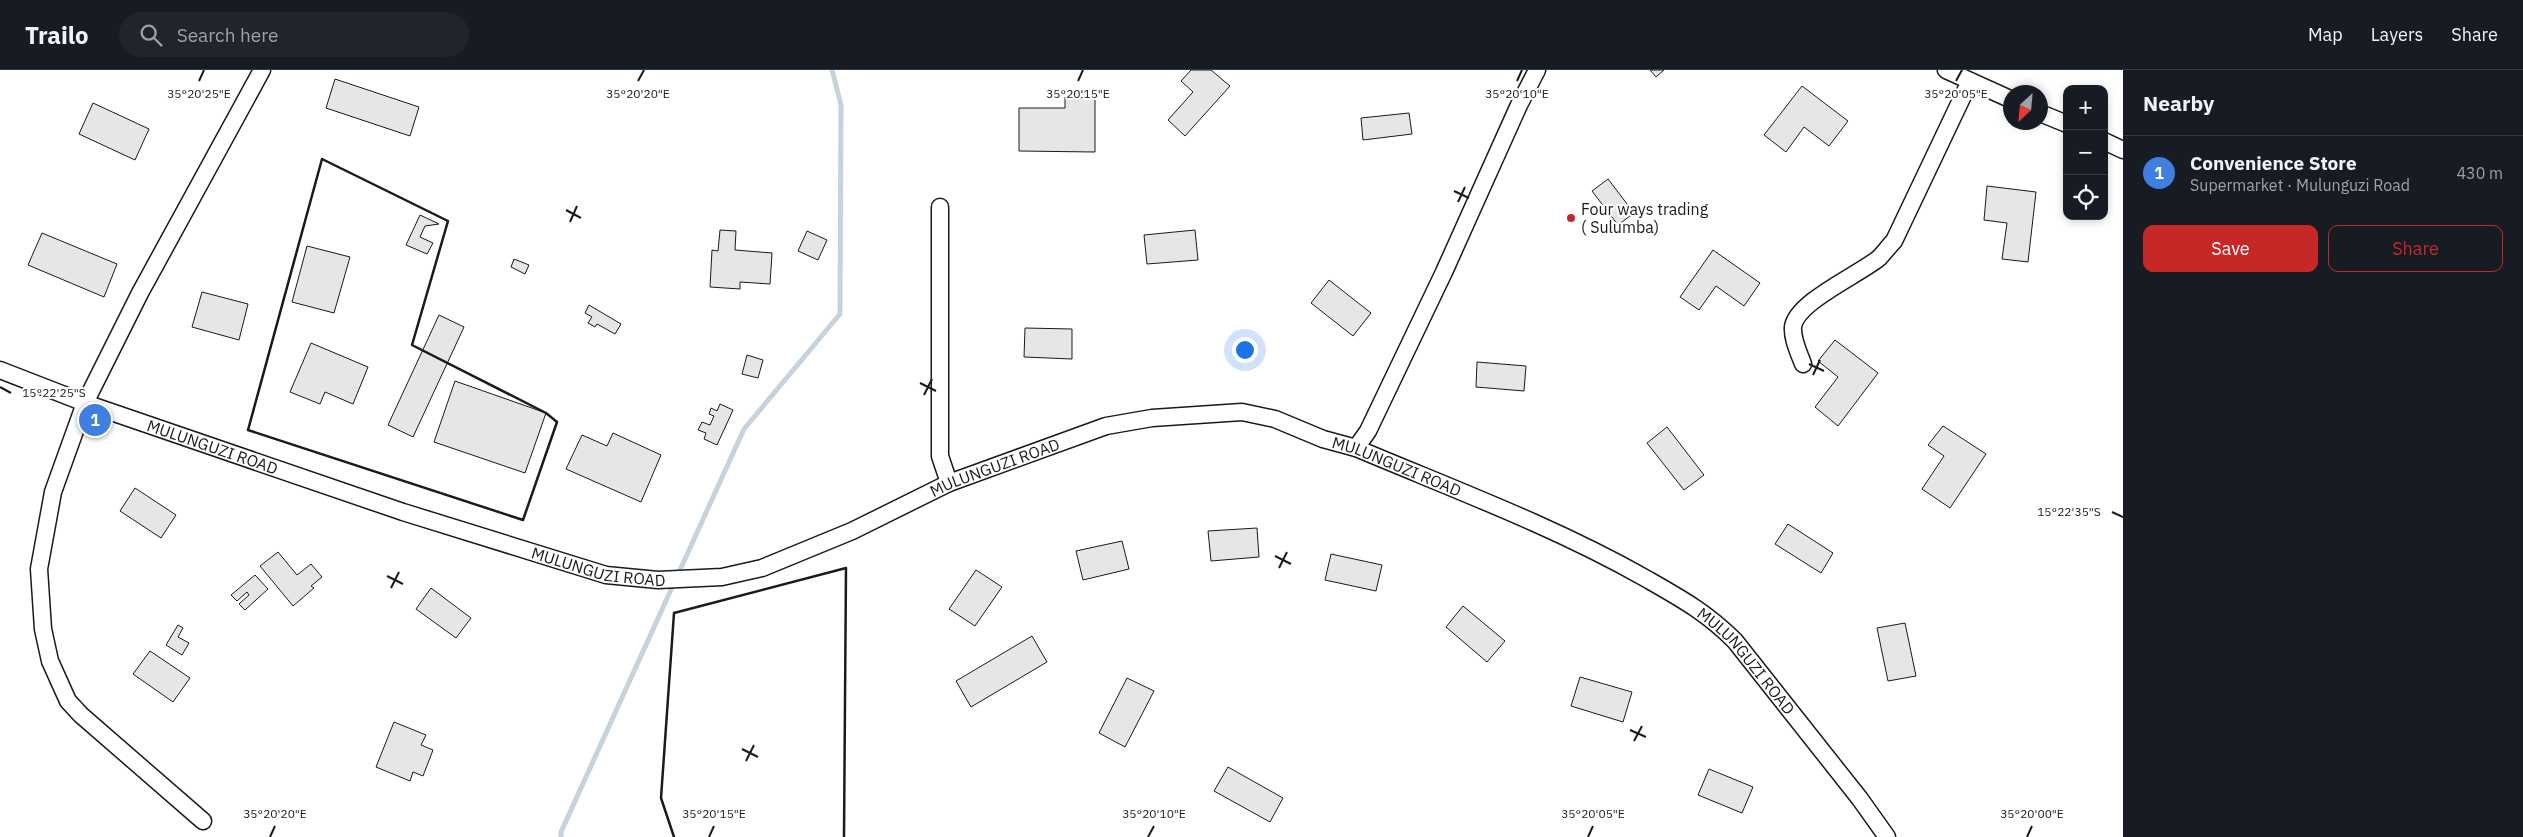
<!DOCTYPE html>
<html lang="en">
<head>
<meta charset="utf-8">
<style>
  :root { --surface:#171b24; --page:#20242c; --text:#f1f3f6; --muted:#9ea1a6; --line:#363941; --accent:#c62828 }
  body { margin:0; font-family:"IBM Plex Sans",sans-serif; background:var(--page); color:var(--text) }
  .controls { position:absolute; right:15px; top:15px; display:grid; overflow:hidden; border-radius:10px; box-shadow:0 2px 8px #0003 }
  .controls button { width:45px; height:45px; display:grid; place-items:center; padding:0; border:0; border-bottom:1px solid var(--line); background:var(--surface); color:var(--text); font:25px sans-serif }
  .compass { position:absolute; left:2003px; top:15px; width:45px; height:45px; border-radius:50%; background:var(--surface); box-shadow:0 2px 8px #0003; rotate:206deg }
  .you { position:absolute; left:1244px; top:279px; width:18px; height:18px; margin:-12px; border:4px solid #fff; border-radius:50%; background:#1a73e8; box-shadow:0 0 0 8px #1a73e833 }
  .badge { display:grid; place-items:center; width:32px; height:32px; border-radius:50%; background:var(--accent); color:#fff; font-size:16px; font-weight:700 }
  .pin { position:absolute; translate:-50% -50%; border:2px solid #fff; box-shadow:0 1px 5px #0006 }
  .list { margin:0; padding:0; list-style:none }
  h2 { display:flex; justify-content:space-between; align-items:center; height:65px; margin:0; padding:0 20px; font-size:21px }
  h2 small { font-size:16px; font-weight:400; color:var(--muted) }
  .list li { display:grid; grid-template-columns:32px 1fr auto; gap:15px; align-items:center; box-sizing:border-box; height:75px; padding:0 20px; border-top:1px solid var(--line) }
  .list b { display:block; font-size:19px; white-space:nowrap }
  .list p { margin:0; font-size:16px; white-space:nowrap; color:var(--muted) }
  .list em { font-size:16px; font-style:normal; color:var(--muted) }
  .actions { display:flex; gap:10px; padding:15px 20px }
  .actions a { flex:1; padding:11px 0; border:1px solid var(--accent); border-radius:10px; text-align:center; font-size:18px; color:var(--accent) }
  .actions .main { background:var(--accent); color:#fff }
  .icon { flex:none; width:28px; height:28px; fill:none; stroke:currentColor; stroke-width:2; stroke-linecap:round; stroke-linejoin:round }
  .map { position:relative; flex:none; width:2123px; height:767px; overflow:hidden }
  header { display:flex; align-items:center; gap:30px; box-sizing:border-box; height:70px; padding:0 25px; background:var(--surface); border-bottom:1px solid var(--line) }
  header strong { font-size:24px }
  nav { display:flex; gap:28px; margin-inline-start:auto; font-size:18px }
  .search { width:350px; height:45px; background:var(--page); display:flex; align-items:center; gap:12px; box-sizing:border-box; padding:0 18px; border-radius:28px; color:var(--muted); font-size:19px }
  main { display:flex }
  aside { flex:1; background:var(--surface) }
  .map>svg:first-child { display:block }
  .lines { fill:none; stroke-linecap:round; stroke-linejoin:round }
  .stream { stroke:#c6d2dc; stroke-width:5 }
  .building { fill:#e6e6e6; stroke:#1a1a1a }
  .street-casing { stroke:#1a1a1a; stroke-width:19 }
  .street { stroke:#fff; stroke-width:16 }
  .wall { stroke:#1a1a1a; stroke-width:2.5 }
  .ticks { fill:none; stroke:#1a1a1a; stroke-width:2 }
  .poi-dot { fill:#c62828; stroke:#fff; stroke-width:2 }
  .labels { text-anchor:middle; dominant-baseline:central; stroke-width:4; stroke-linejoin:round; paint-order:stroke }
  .poi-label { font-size:16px; fill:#1a1a1a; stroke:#fff; text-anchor:start }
  .street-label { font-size:16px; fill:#1a1a1a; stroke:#fff }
  .ticks-label { font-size:12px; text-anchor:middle; fill:#1a1a1a; stroke:#fff; stroke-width:4; stroke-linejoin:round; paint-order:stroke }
</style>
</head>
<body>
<header>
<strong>Trailo</strong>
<div class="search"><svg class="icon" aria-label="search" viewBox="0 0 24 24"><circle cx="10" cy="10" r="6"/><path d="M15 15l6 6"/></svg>Search here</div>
<nav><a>Map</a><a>Layers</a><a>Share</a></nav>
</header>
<main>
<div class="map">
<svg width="2123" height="767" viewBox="0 0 2123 767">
  <rect width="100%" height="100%" fill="#fff"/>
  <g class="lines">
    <path class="stream" d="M561,767V762L744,359L840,244L841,35L832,0"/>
  </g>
  <g class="building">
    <path d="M1191,0H1211L1230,16L1185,66L1168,50L1193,22L1181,11Z"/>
    <path d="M1650,0H1664L1656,7Z"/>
    <path d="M335,9L419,37L410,66L326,38Z"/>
    <path d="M1802,16L1848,51L1829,76L1804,57L1786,82L1764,65Z"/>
    <path d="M1065,27L1095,28V82L1019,81V38H1065Z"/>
    <path d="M93,33L149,59L135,90L79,64Z"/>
    <path d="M1409,43L1412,64L1363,70L1361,48Z"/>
    <path d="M1608,109L1634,143L1618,155L1592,121Z"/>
    <path d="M1987,116L2036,122L2028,192L2002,189L2007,153L1984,150Z"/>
    <path d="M420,145L439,154L425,156L420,167L433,173L427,184L406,175Z"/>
    <path d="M720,160L736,161L735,180L772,183L770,214L740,212V219L710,217L712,180L718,181Z"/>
    <path d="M1195,160L1198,190L1147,194L1144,165Z"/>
    <path d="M807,161L827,170L818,190L798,181Z"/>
    <path d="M42,163L117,194L104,227L28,195Z"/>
    <path d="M307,176L350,187L334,243L292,232Z"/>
    <path d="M1713,180L1760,213L1744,236L1716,216L1699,240L1680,227Z"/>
    <path d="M514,189L529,195L525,204L511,197Z"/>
    <path d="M1329,210L1371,243L1353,266L1311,233Z"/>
    <path d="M202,222L248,234L239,270L192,257Z"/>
    <path d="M589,235L621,254L615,264L597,254L595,257L588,253L592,247L585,243Z"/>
    <path d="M439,245L464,257L413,367L388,355Z"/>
    <path d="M1025,258L1072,259V289L1024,287Z"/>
    <path d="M1835,270L1878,303L1838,356L1815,337L1838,307L1818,291Z"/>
    <path d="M311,273L368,297L353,334L325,322L320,334L290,322Z"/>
    <path d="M747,285L763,290L758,308L742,304Z"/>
    <path d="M1477,292L1526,296L1524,321L1476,317Z"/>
    <path d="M455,311L546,343L525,403L434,372Z"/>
    <path d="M720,334L733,340L717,375L704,369L706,363L698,360L702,352L710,355L714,346L709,344L711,338L717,341Z"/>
    <path d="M1943,356L1986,384L1950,438L1922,419L1944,386L1928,375Z"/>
    <path d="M1667,357L1704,405L1684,420L1647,373Z"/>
    <path d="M613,363L661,385L641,432L566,399L582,365L607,376Z"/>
    <path d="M135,418L176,445L161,468L120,441Z"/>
    <path d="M1788,454L1833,483L1821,503L1775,474Z"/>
    <path d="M1257,458L1259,487L1211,491L1208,461Z"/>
    <path d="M1122,471L1129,499L1083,510L1076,481Z"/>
    <path d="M278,482L297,505L311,494L322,507L311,516L314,518L293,536L260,496Z"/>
    <path d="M1331,484L1382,495L1376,521L1325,510Z"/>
    <path d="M976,500L1002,517L975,556L949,539Z"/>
    <path d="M255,505L268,519L245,540L239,534L249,525L247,522L237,531L231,525Z"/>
    <path d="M431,518L471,548L456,568L416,539Z"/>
    <path d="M1463,536L1505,571L1487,592L1446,557Z"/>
    <path d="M1905,553L1916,606L1888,611L1877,558Z"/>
    <path d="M178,555L183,558L178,567L189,573L182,585L166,575Z"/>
    <path d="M1032,566L1047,592L971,637L956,611Z"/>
    <path d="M150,581L190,608L173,632L133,604Z"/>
    <path d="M1580,607L1632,622L1623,652L1571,636Z"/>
    <path d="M1127,608L1154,621L1125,677L1099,663Z"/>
    <path d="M394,652L426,665L421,675L433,680L423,706L413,702L410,711L376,697Z"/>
    <path d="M1228,697L1283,728L1270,752L1214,721Z"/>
    <path d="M1709,699L1753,717L1742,743L1698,725Z"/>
  </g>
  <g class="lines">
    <g class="street-casing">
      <g id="street">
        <path d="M1946,0L2010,29"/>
        <path d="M2040,43L2067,54"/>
        <path d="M2104,71L2123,80"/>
        <path d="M940,137V386L949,413"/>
        <path d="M1803,294C1799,283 1792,269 1793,257C1796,232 1860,204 1879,188C1884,183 1889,176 1894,171L1970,11"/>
        <path id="s1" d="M0,300L85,333L403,442L606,505L658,510L722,507L762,498L852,461L949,413L1106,356L1152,348L1242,342L1275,349L1323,369L1356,378C1453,419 1553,456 1645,508C1680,528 1706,542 1735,571L1860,729L1887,767"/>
        <path d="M1356,378L1368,361L1444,202L1519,35L1537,0"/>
        <path d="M203,751L81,645L68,631L50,591L43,559L39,499L53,422L85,333L140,223L262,0"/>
      </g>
    </g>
    <use href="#street" class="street"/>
    <g class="wall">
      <path d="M322,89L448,151L412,275L546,343L557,352L523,450L248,360Z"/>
      <path d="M674,767L661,728L674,543L846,498L844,767"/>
    </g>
  </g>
  <path class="ticks" d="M199,11L204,0M638,11L644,0M1078,11L1083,0M1517,11L1522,0M1956,11L1962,0M1454,121L1469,128M1458,132L1465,117M566,140L581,148M570,152L577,136M1809,294L1824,301M1813,305L1820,290M920,313L936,321M0,317L11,323M924,325L932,309M2112,442L2123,447M1275,486L1291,494M1279,498L1287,482M387,506L403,514M391,518L399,502M1630,660L1646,667M1634,671L1642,656M742,679L758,687M746,691L754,675M270,767L275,756M709,767L714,756M1148,767L1154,756M1588,767L1593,756M2027,767L2032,756"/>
  <circle class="poi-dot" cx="1571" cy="148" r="5"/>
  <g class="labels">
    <g class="poi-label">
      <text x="1581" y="139">Four ways trading<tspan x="1581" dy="18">( Sulumba)</tspan></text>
    </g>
    <g class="street-label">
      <text stroke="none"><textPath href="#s1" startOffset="226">MULUNGUZI ROAD</textPath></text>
      <text stroke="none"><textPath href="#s1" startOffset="1051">MULUNGUZI ROAD</textPath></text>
      <text stroke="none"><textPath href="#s1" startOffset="1471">MULUNGUZI ROAD</textPath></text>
      <text stroke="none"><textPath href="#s1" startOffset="631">MULUNGUZI ROAD</textPath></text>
      <text stroke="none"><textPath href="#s1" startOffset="1876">MULUNGUZI ROAD</textPath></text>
    </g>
  </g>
  <g class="ticks-label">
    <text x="199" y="28">35°20'25"E</text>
    <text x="638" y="28">35°20'20"E</text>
    <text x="1078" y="28">35°20'15"E</text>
    <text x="1517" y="28">35°20'10"E</text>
    <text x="1956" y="28">35°20'05"E</text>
    <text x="54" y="327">15°22'25"S</text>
    <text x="2069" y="446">15°22'35"S</text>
    <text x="275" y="748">35°20'20"E</text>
    <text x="714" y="748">35°20'15"E</text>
    <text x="1154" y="748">35°20'10"E</text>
    <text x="1593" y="748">35°20'05"E</text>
    <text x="2032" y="748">35°20'00"E</text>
  </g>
</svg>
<div class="controls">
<button>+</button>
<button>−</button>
<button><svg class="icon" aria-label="locate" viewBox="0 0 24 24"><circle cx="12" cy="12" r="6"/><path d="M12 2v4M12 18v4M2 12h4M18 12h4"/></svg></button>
</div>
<svg class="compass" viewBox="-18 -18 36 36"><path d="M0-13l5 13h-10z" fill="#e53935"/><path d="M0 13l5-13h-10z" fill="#9ea1a6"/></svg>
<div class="you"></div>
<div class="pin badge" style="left:95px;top:350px;background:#3f7fe0">1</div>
</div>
<aside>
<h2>Nearby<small></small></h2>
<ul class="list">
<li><span class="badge" style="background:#3f7fe0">1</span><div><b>Convenience Store</b><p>Supermarket · Mulunguzi Road</p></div><em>430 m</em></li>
</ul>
<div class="actions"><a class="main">Save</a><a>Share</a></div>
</aside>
</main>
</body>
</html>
